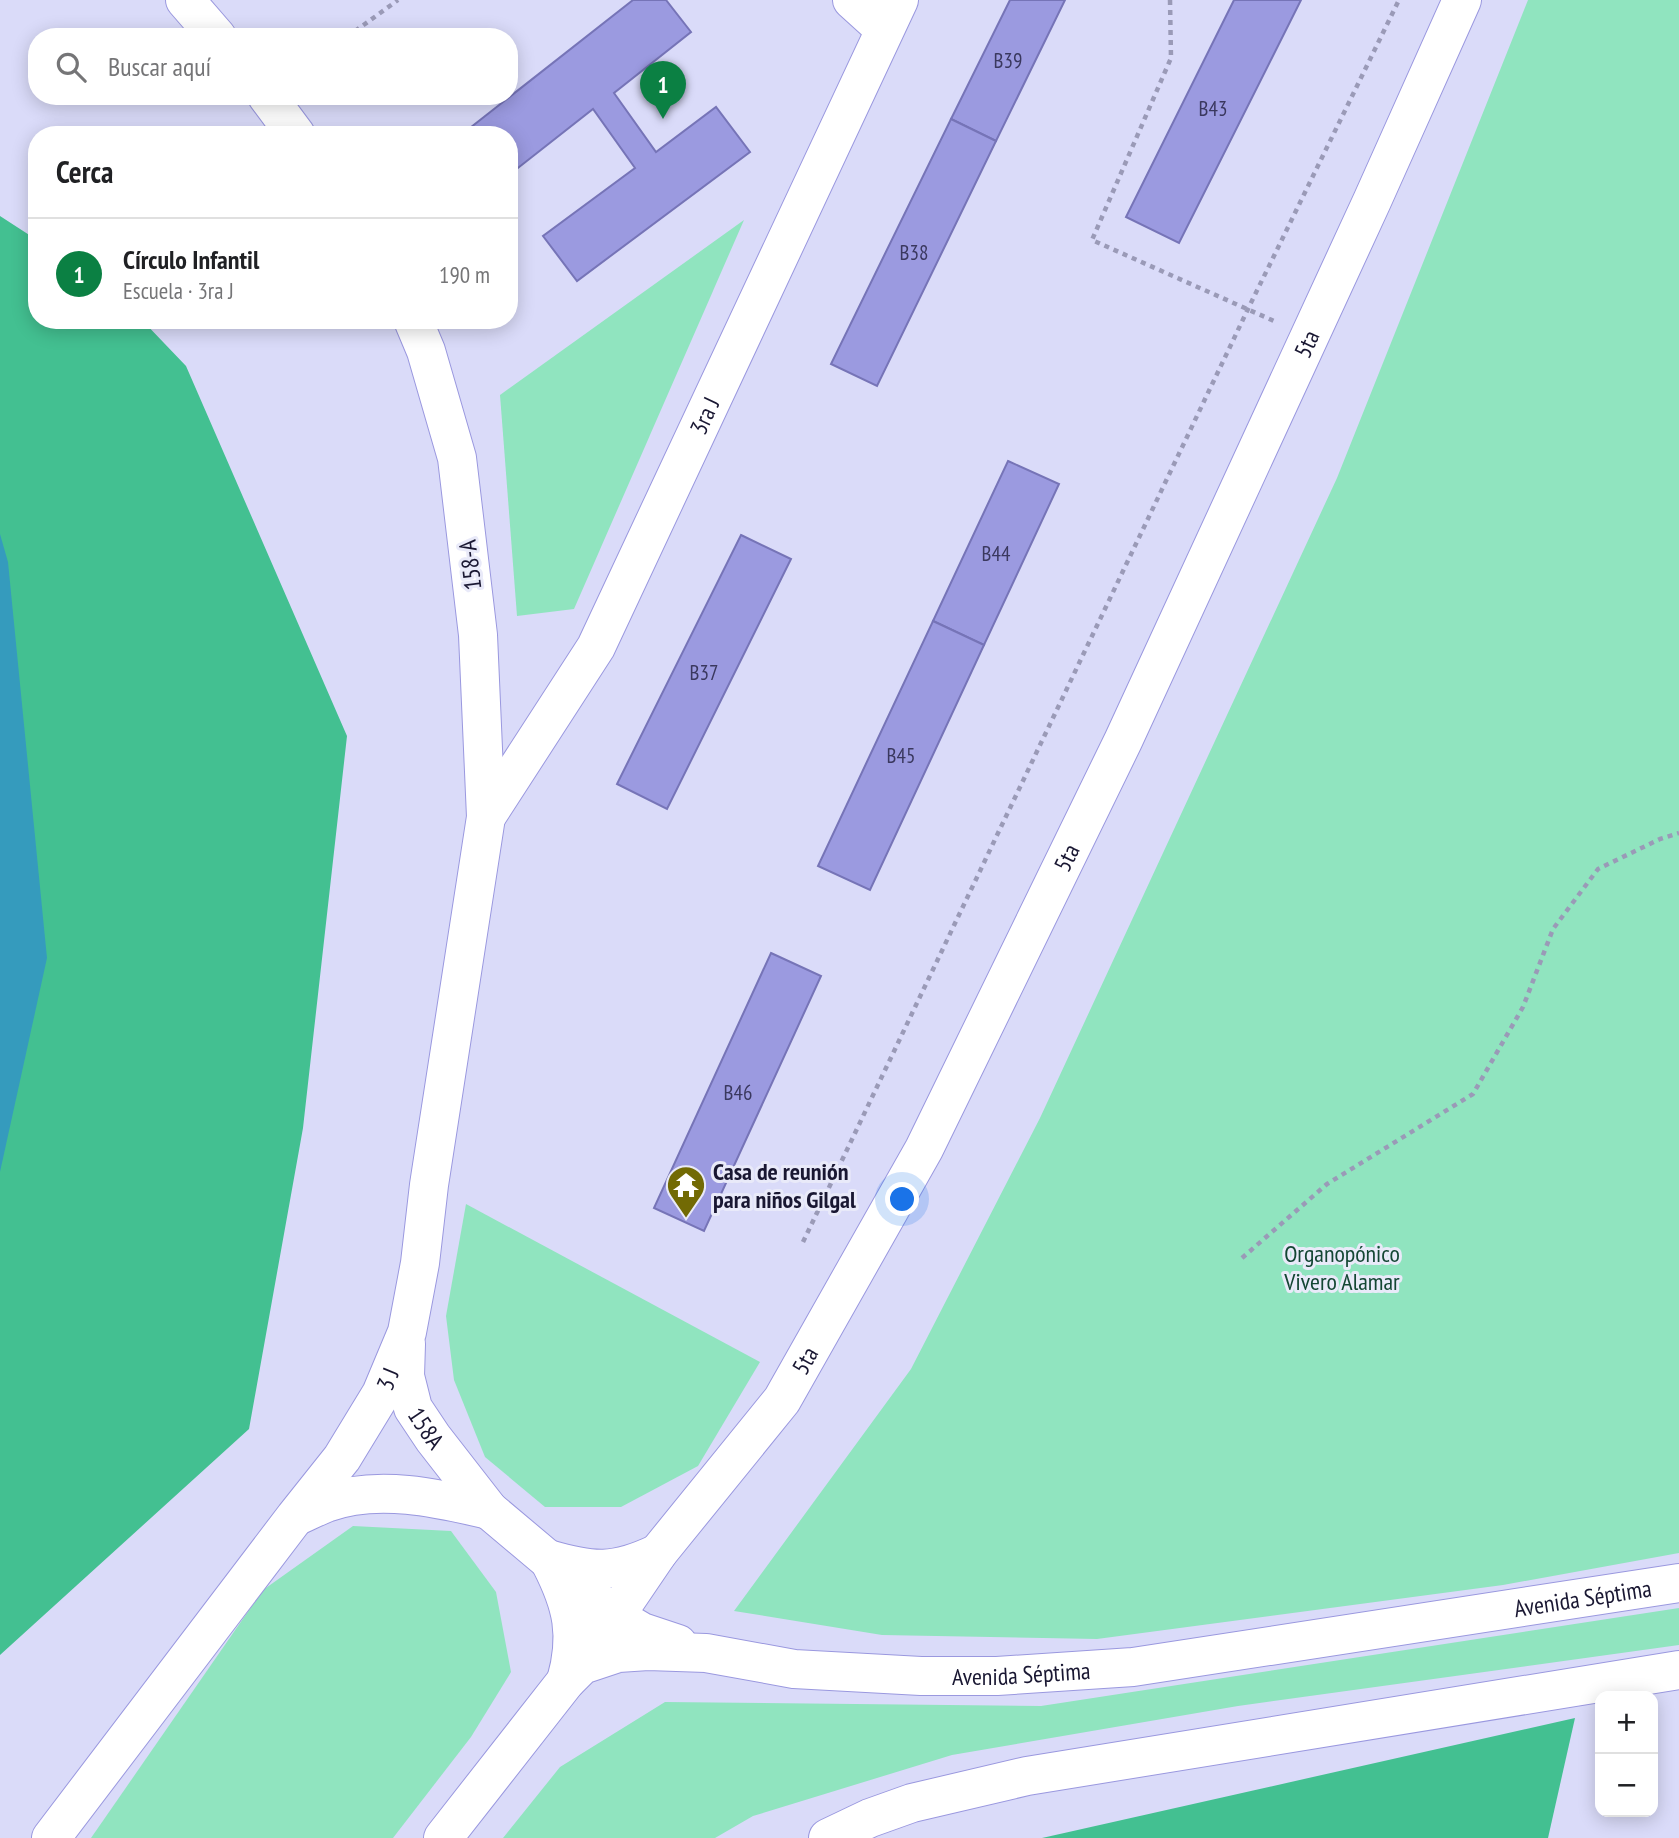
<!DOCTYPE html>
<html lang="es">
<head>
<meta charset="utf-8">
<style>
  :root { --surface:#fff; --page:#f6f6f6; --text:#202124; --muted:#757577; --line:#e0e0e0; --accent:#0b8043 }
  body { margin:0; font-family:"PT Sans Narrow",sans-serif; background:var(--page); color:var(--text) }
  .controls { position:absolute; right:21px; bottom:21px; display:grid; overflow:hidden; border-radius:14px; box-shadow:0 4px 18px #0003 }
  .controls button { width:63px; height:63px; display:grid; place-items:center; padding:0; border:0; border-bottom:2px solid var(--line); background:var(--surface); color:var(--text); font:35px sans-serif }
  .you { position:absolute; left:903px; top:1200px; width:24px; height:24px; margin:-18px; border:5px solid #fff; border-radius:50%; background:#1a73e8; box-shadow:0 0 0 10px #1a73e833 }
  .badge { display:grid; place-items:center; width:46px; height:46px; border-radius:50%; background:var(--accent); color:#fff; font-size:23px; font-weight:700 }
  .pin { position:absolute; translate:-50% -58px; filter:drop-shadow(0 2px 4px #0008) }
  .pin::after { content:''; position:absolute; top:37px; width:24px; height:21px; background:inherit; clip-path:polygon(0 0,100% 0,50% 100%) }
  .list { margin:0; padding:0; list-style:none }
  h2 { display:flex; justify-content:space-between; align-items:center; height:91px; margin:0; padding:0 28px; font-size:30px }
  h2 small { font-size:23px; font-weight:400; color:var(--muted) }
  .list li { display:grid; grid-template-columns:46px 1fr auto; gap:21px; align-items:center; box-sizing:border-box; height:112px; padding:0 28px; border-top:2px solid var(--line) }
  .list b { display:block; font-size:26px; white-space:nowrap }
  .list p { margin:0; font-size:23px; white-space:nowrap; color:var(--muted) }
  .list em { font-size:23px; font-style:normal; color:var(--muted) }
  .icon { flex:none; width:38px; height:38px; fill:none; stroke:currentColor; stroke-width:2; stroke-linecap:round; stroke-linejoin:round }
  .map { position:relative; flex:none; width:1679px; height:1838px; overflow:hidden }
  .search { position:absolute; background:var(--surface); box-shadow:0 4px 18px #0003; left:28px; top:28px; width:490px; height:77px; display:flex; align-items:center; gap:18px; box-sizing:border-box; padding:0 24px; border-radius:28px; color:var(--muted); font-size:26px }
  .panel { position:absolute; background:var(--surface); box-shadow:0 4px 18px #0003; left:28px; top:126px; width:490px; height:203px; border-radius:28px }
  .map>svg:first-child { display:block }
  .green { fill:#90e4bf }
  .forest { fill:#43c091 }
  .water { fill:#359bbd }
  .building { fill:#9b9ae0; stroke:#7674b7; stroke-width:2 }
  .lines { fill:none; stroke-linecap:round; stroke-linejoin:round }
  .street-casing { stroke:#9a98df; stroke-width:40 }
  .secondary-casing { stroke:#9a98df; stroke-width:40 }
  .path { stroke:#9a9ab7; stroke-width:4.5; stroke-dasharray:5 5; stroke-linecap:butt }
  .street { stroke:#fff; stroke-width:38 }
  .secondary { stroke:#fff; stroke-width:38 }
  .labels { text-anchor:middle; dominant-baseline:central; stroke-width:6; stroke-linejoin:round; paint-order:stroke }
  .number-label { font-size:21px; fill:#3a385e }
  .street-label { font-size:24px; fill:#191732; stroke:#e9eaf9 }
  .poi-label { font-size:24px; font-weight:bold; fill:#191732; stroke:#e9eaf9; text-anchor:start }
  .park-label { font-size:24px; fill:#134633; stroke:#e9eaf9 }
</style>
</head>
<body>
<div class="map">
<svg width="1679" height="1838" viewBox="0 0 1679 1838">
  <rect width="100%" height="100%" fill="#dadbf9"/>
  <g class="green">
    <path d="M1528,0H1679V1553L1503,1585L1097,1639L882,1635L734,1611L911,1369L1040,1118L1337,478Z"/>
    <path d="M744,220L574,609L517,616L500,395Z"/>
    <path d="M466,1204L760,1362L698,1466L621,1507H545L485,1457L454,1380L446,1316Z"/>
    <path d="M353,1526L451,1531L496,1592L511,1672L471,1737L393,1838H91L263,1590Z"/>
    <path d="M1679,1608V1645L1238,1706L952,1755L753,1816L715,1838H503L560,1767L665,1702L1041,1706Z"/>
  </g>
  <g class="forest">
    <path d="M0,216L37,240V320H142L186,366L347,736L303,1128L249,1429L0,1655Z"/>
    <path d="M1575,1718L1548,1838H1042Z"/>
  </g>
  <path class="water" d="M0,534L8,562L47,958L0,1172Z"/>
  <g class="building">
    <path d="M633,0H666L691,32L614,93L656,152L716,107L750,152L577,281L543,236L635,168L593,109L509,175V135H461Z"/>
    <path d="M1010,0H1065L996,141L951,119Z"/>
    <path d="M1234,0H1301L1179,243L1126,217Z"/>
    <path d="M951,119L996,141L877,386L831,364Z"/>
    <path d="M1008,461L1059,484L984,645L933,621Z"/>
    <path d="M741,535L791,559L667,809L617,784Z"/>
    <path d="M933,621L984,645L870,890L818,866Z"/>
    <path d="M771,953L821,976L704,1231L654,1208Z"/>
  </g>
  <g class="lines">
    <g class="street-casing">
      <g id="street">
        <path d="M852,0L884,29"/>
        <path d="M548,1559C593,1572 614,1574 658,1553"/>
        <path id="s1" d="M582,1665L658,1553L782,1400L924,1149L1123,741L1372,201L1462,0"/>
      </g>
    </g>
    <g class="secondary-casing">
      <g id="secondary">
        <path d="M185,0L217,37"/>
        <path d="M267,96L296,135"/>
        <path id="s2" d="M486,817L596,647L899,0"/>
        <path id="s3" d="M406,1344L405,1376L413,1408L433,1438L489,1510L615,1616L642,1632L678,1644"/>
        <path d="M297,1516C306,1512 316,1507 326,1503C377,1484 438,1498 489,1510"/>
        <path d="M551,1564C572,1605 579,1635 566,1681"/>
        <path id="s4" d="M51,1838L295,1517L342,1458L381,1394L407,1332L420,1263L429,1185L486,817L478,635L457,458L426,351L413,320"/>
        <path id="s5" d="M443,1838L566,1681L582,1665L618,1653L648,1651L706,1653L794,1669L921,1676H997L1133,1667L1679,1583"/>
        <path d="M828,1838L870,1818L912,1803L1027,1776L1679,1670"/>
      </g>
    </g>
    <g class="path">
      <path d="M1170,0L1171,58L1092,240L1274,321"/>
      <path d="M347,37L398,0"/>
      <path d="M803,1242L1248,309L1399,0"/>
      <path d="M1242,1258L1327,1184L1473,1094L1523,1007L1553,929L1598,869L1660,839L1679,833"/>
    </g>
    <use href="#street" class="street"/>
    <use href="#secondary" class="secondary"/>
  </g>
  <defs>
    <g id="temple-pin" transform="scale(2.0125)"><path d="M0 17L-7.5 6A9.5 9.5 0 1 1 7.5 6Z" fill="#726a04" stroke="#e9eaf9"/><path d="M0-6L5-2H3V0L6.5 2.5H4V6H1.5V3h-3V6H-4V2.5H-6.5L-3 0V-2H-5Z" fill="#fff"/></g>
  </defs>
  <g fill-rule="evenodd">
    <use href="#temple-pin" x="686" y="1185"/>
  </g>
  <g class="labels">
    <g class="number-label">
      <text x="1008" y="60">B39</text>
      <text x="1213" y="108">B43</text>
      <text x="914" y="252">B38</text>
      <text x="996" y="553">B44</text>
      <text x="704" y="672">B37</text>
      <text x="901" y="755">B45</text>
      <text x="738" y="1092">B46</text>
    </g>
    <g class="street-label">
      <text stroke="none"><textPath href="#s1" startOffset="1512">5ta</textPath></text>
      <text stroke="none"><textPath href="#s2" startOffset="458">3ra J</textPath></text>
      <text transform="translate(470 565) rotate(-97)">158-A</text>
      <text stroke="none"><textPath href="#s1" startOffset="945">5ta</textPath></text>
      <text stroke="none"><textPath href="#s1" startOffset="378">5ta</textPath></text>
      <text stroke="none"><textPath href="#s4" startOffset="570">3 J</textPath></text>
      <text stroke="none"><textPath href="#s3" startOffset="89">158A</textPath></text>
      <text stroke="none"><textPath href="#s5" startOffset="1232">Avenida Séptima</textPath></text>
      <text stroke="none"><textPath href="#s5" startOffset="665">Avenida Séptima</textPath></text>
    </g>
    <g class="poi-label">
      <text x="713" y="1171">Casa de reunión<tspan x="713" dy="28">para niños Gilgal</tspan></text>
    </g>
    <g class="park-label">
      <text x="1342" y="1253">Organopónico<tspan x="1342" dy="28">Vivero Alamar</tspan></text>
    </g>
  </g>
</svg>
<div class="controls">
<button>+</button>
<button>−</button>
</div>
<div class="you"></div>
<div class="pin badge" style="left:663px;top:119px">1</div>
<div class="search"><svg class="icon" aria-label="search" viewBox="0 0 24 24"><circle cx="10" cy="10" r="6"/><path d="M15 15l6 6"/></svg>Buscar aquí</div>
<section class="panel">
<h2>Cerca<small></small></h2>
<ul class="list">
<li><span class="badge">1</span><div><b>Círculo Infantil</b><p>Escuela · 3ra J</p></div><em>190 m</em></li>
</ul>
</section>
</div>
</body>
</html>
